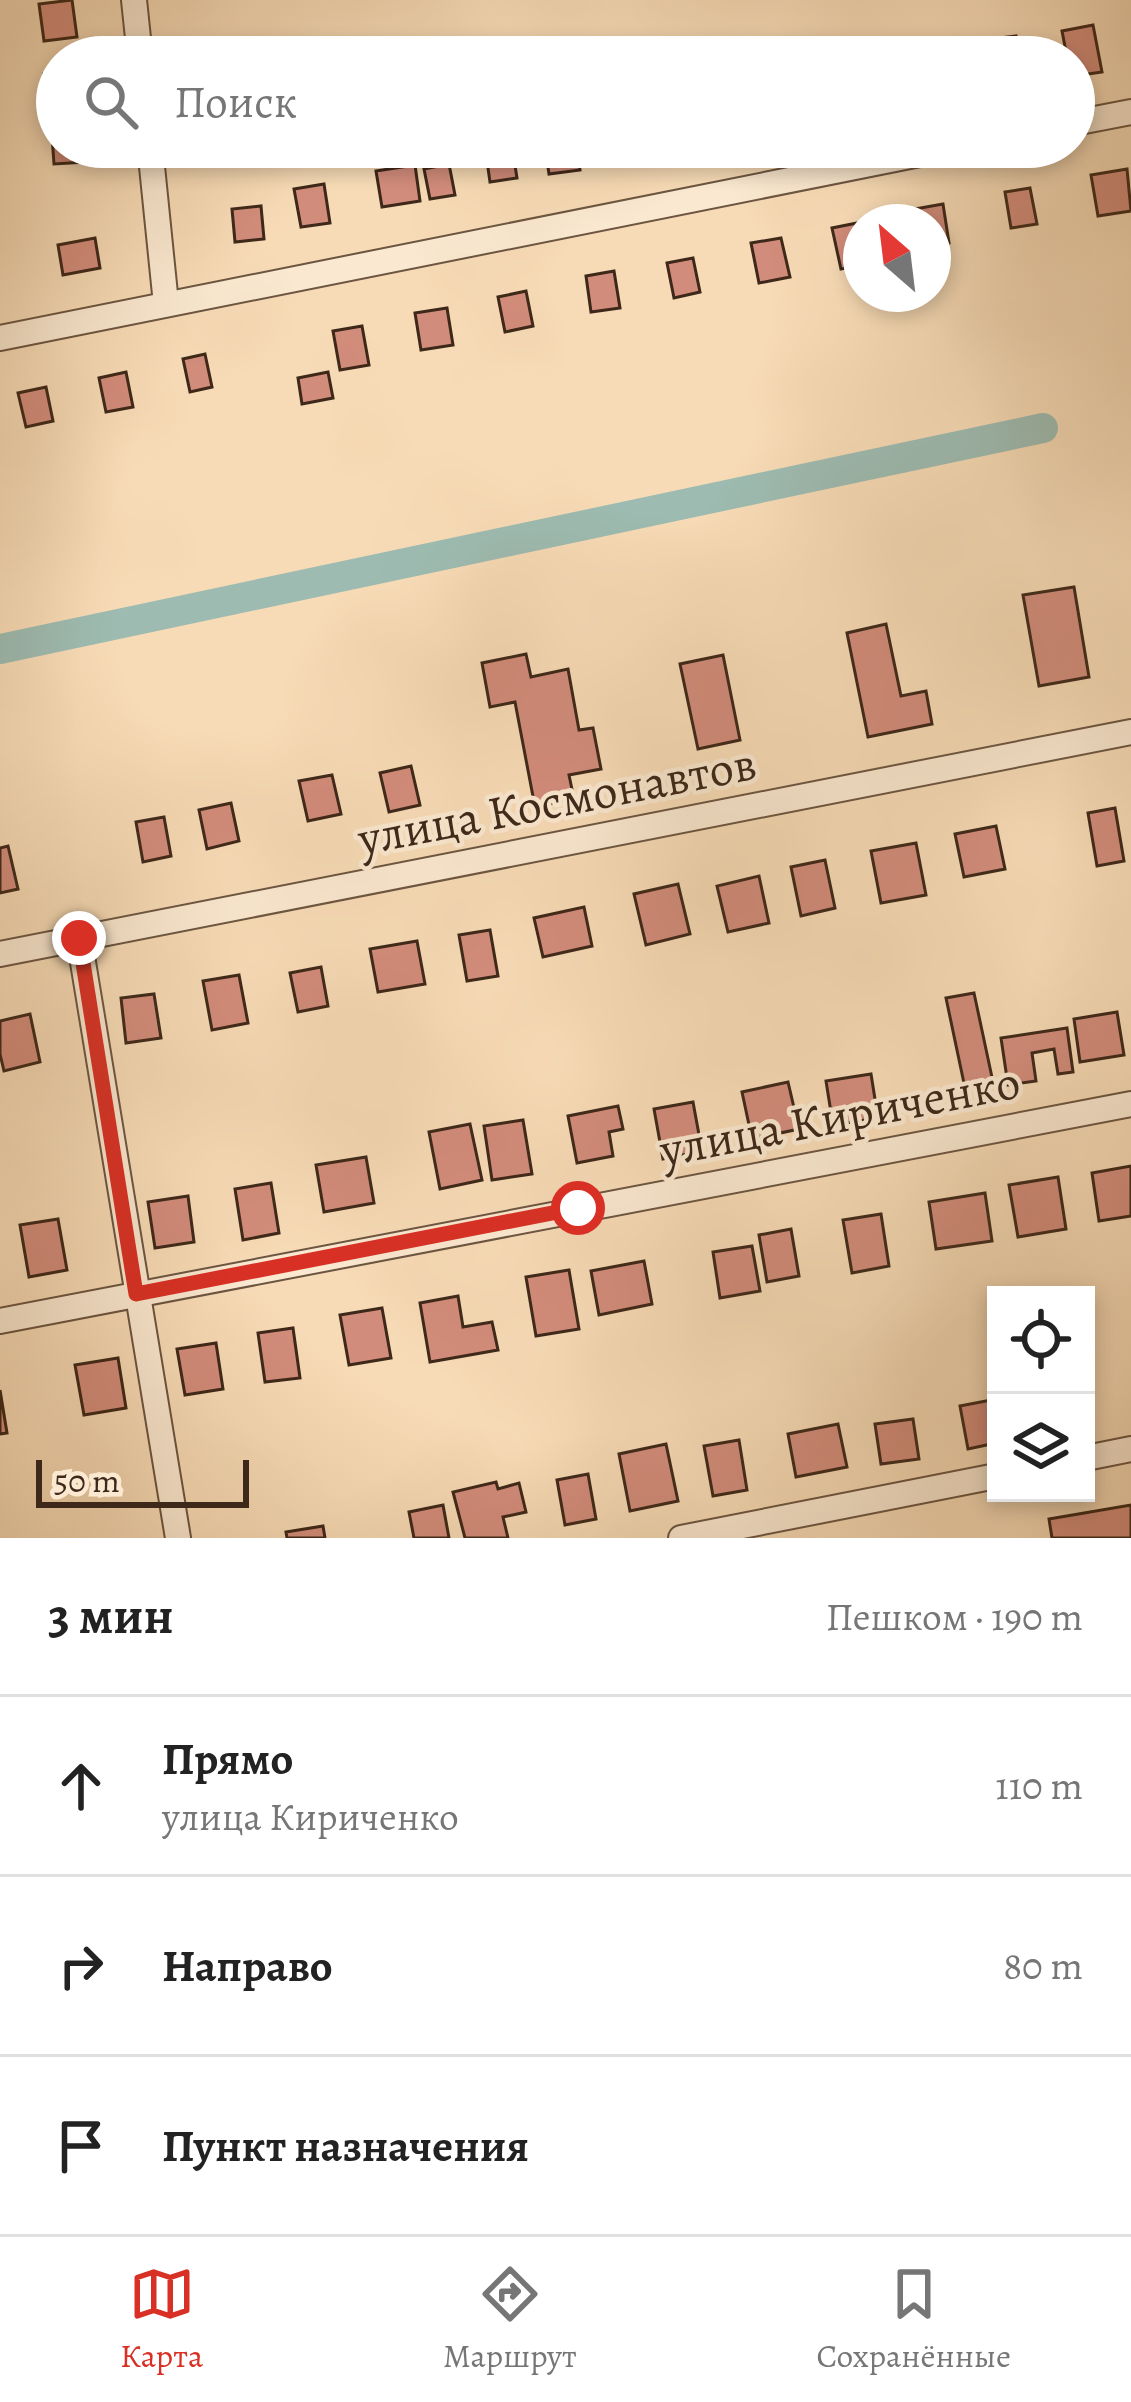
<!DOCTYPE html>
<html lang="ru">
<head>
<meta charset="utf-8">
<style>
  :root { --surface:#fff; --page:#f2f2f2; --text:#222; --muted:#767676; --line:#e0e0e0; --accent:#d93025 }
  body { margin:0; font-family:Alegreya,serif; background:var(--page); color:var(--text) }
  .controls { position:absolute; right:36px; bottom:36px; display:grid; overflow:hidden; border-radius:0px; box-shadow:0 6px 18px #0003 }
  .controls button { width:108px; height:108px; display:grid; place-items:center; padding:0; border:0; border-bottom:3px solid var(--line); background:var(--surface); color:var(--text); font:60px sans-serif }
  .compass { position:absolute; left:843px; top:204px; width:108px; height:108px; border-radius:50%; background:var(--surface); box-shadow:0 6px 18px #0003; rotate:332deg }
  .scale { position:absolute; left:36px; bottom:30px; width:213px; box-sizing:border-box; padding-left:12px; border:6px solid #3e2819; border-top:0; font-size:33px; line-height:42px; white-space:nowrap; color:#3e2819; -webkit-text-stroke:9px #fae8d0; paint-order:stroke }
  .stop { position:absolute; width:36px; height:36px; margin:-27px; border:9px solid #d93025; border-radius:50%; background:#fff }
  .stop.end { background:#d93025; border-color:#fff; box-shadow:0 3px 12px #0008 }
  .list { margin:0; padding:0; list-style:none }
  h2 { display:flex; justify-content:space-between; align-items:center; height:156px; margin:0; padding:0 48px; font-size:51px }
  h2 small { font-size:39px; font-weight:400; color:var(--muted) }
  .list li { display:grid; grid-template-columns:78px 1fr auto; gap:36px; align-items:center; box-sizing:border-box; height:180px; padding:0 48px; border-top:3px solid var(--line) }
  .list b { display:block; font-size:45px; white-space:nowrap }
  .list p { margin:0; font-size:39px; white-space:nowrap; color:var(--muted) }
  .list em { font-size:39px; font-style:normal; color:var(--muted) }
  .icon { flex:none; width:66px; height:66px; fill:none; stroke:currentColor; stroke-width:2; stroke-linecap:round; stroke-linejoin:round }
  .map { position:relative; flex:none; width:1131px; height:1538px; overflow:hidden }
  .search { position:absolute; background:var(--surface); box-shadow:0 6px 18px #0003; left:36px; right:36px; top:36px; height:132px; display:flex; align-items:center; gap:30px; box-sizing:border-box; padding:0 42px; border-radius:66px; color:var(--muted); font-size:45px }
  .sheet { height:696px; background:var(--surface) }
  nav { display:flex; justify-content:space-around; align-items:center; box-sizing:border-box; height:168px; border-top:3px solid var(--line); background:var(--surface); font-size:33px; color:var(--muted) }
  nav a { display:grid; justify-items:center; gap:6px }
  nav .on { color:var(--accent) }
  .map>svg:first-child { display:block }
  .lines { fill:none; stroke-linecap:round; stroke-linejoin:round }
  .canal { stroke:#9dbbb1; stroke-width:30 }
  .building { fill:#d28c7b; stroke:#3e2819; stroke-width:3 }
  .minor-casing { stroke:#6c5540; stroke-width:28 }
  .minor { stroke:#fae8d0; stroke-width:24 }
  .route { stroke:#d93025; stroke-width:15 }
  .labels { text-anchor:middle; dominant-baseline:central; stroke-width:9; stroke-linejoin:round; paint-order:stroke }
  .street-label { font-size:48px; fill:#3e2819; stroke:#fae8d0 }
</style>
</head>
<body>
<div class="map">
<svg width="1131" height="1538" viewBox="0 0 1131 1538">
  <rect width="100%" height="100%" fill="#f7dbb6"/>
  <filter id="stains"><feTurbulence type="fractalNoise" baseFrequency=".00167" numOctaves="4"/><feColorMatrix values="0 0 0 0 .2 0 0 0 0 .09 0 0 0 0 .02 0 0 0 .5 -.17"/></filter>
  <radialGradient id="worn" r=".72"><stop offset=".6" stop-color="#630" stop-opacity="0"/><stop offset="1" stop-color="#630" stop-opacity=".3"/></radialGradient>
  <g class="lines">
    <path class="canal" d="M0,649L1043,428"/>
  </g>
  <g class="building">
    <path d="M72,0L77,37L44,41L39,4Z"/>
    <path d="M1093,25L1102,72L1074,76V57H1067L1062,31Z"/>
    <path d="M1016,36L1019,57H986L984,40Z"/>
    <path d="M890,40L892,57H857L855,43Z"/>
    <path d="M57,71V105L51,107L44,74Z"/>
    <path d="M52,136H57V147H85L86,162L54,164Z"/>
    <path d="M485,147H512L517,178L490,182Z"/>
    <path d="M545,147H577L580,170L549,174Z"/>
    <path d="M673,147H703V151L675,156Z"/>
    <path d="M449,164L455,195L430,199L424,169Z"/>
    <path d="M415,165L420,201L382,207L376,171Z"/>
    <path d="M1127,169L1131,211L1098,216L1091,175Z"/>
    <path d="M324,184L330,223L301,227L294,189Z"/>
    <path d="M1030,188L1037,224L1011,228L1005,192Z"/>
    <path d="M943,204L949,243L933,245V222H917L915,209Z"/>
    <path d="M261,206L264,239L235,242L232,209Z"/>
    <path d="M867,221L861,222V265L841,269L832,228Z"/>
    <path d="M95,238L100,268L63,275L58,245Z"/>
    <path d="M781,238L790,277L759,283L751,243Z"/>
    <path d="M693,258L700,292L674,298L667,263Z"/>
    <path d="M614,271L620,308L591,312L586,276Z"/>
    <path d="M526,291L533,326L505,332L498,297Z"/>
    <path d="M447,308L453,345L421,350L415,313Z"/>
    <path d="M362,326L369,365L340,370L333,331Z"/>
    <path d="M205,354L212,387L190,392L183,359Z"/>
    <path d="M126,372L133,407L106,412L99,378Z"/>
    <path d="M328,372L333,398L302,404L298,378Z"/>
    <path d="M46,387L53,421L26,427L18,393Z"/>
    <path d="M1074,587L1089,677L1039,686L1023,595Z"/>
    <path d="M886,624L901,696L926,691L932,724L868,737L847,633Z"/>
    <path d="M526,654L531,677L568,669L579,730L593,728L601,769L569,775L574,799L535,807L515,702L490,707L482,663Z"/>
    <path d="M723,655L740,740L698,749L680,664Z"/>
    <path d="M411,766L420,805L389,812L380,773Z"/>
    <path d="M332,775L341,814L308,821L299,781Z"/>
    <path d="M231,803L239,841L207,849L199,810Z"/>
    <path d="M1115,808L1124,861L1097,866L1088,813Z"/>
    <path d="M164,817L171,856L143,862L136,822Z"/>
    <path d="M996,826L1005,869L964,877L955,834Z"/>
    <path d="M916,843L926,895L881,903L871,851Z"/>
    <path d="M8,846L18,889L0,893V848Z"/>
    <path d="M825,860L835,908L801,916L791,867Z"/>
    <path d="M759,876L769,923L728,932L717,886Z"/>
    <path d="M678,884L690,934L646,945L634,894Z"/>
    <path d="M584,907L592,946L543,957L534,918Z"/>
    <path d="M490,930L498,976L467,981L459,935Z"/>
    <path d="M417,941L425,984L378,992L370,949Z"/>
    <path d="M321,967L328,1006L298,1012L290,973Z"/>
    <path d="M239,975L248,1023L212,1030L203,981Z"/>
    <path d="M974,993L993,1082L965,1088L946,998Z"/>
    <path d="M154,994L161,1038L126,1043L121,998Z"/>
    <path d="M1117,1012L1124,1055L1080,1062L1074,1019Z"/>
    <path d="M30,1014L40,1062L4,1071L0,1054V1021Z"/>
    <path d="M1067,1028L1073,1072L1058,1074L1054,1049L1032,1053L1036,1081L1008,1085L1001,1038Z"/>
    <path d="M871,1074L878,1118L833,1125L826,1081Z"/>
    <path d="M788,1082L799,1129L752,1139L742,1092Z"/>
    <path d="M693,1102L702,1151L663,1159L654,1109Z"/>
    <path d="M618,1106L623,1129L609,1132L613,1156L577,1163L568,1116Z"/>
    <path d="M523,1120L532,1174L492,1180L484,1126Z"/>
    <path d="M470,1124L482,1180L440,1189L429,1132Z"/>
    <path d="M366,1157L374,1203L324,1212L316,1165Z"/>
    <path d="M1131,1166V1216L1099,1221L1092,1173Z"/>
    <path d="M1058,1177L1066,1229L1018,1237L1009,1185Z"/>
    <path d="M271,1183L279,1233L243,1240L235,1189Z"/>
    <path d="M985,1193L992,1241L936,1249L929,1202Z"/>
    <path d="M188,1196L194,1242L155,1248L148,1202Z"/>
    <path d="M881,1214L889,1266L852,1273L843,1220Z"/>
    <path d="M58,1219L67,1270L29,1277L20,1225Z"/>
    <path d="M791,1229L799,1276L767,1282L759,1235Z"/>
    <path d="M752,1246L760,1291L720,1298L713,1252Z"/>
    <path d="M644,1261L652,1304L599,1315L591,1271Z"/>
    <path d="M569,1270L579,1329L536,1336L526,1277Z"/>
    <path d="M458,1296L463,1327L492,1322L498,1350L430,1362L420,1303Z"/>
    <path d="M382,1308L391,1358L349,1365L340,1315Z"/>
    <path d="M293,1328L300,1378L265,1382L258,1333Z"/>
    <path d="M216,1343L223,1389L185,1395L177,1349Z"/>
    <path d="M118,1358L126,1408L84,1415L75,1365Z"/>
    <path d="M0,1390L7,1433L0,1434Z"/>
    <path d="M996,1399V1443L968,1449L960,1406Z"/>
    <path d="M913,1419L919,1459L881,1464L875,1424Z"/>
    <path d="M838,1424L847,1467L796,1477L788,1434Z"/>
    <path d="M739,1440L747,1490L713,1496L704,1446Z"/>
    <path d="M666,1444L678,1501L630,1511L619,1454Z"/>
    <path d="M588,1474L596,1519L565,1525L557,1480Z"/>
    <path d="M496,1482L498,1489L519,1483L526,1512L503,1517L508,1538H465L453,1492Z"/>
    <path d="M443,1505L449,1538H414L409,1512Z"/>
    <path d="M1131,1505V1538H1052L1049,1519Z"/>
    <path d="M323,1526L325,1538H287L286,1532Z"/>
  </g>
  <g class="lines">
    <g class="minor-casing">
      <g id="minor">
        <path d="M134,0L140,57"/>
        <path d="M1074,123L1131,112"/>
        <path d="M150,147L166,304"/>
        <path d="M0,338L955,147"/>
        <path d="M79,938L178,1538"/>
        <path d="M0,954L1131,732"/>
        <path d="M0,1321L1131,1104"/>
        <path d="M1086,1458L1131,1449"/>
        <path d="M681,1538L996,1476"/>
      </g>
    </g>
    <use href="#minor" class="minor"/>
  </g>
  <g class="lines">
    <path class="route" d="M79,938L136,1294L578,1208"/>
  </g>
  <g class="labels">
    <g class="street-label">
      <text transform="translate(557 801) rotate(-11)">улица Космонавтов</text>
      <text transform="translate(840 1116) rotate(-11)">улица Кириченко</text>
    </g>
  </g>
  <rect width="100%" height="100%" filter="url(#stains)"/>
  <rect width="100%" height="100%" fill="url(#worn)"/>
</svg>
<div class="controls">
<button><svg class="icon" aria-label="locate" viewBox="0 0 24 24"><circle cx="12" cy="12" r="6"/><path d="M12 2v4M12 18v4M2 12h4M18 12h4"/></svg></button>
<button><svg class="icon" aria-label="layers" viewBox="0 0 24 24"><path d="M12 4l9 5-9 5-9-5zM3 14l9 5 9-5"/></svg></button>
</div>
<svg class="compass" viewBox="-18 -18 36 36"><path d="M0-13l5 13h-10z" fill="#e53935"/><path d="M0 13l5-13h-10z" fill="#767676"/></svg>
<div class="scale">50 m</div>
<div class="stop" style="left:578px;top:1208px"></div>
<div class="stop end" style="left:79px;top:938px"></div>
<div class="search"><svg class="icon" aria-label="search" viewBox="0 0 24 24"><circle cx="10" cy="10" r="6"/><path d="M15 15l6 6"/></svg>Поиск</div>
</div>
<section class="sheet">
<h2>3 мин<small>Пешком · 190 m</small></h2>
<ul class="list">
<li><svg class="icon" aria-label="ahead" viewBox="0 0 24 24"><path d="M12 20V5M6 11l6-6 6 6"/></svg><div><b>Прямо</b><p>улица Кириченко</p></div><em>110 m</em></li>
<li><svg class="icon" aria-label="right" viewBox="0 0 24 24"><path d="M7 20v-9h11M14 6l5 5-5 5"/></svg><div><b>Направо</b></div><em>80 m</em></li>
<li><svg class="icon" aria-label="arrive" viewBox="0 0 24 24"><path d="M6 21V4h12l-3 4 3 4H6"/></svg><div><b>Пункт назначения</b></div></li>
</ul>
</section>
<nav>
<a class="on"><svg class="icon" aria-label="map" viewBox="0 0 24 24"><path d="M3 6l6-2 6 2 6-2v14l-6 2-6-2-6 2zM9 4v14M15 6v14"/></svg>Карта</a>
<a><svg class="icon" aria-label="directions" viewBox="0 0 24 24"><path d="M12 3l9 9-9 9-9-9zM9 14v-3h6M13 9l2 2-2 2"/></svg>Маршрут</a>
<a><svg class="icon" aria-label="saved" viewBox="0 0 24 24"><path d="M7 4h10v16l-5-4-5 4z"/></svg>Сохранённые</a>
</nav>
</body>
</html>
